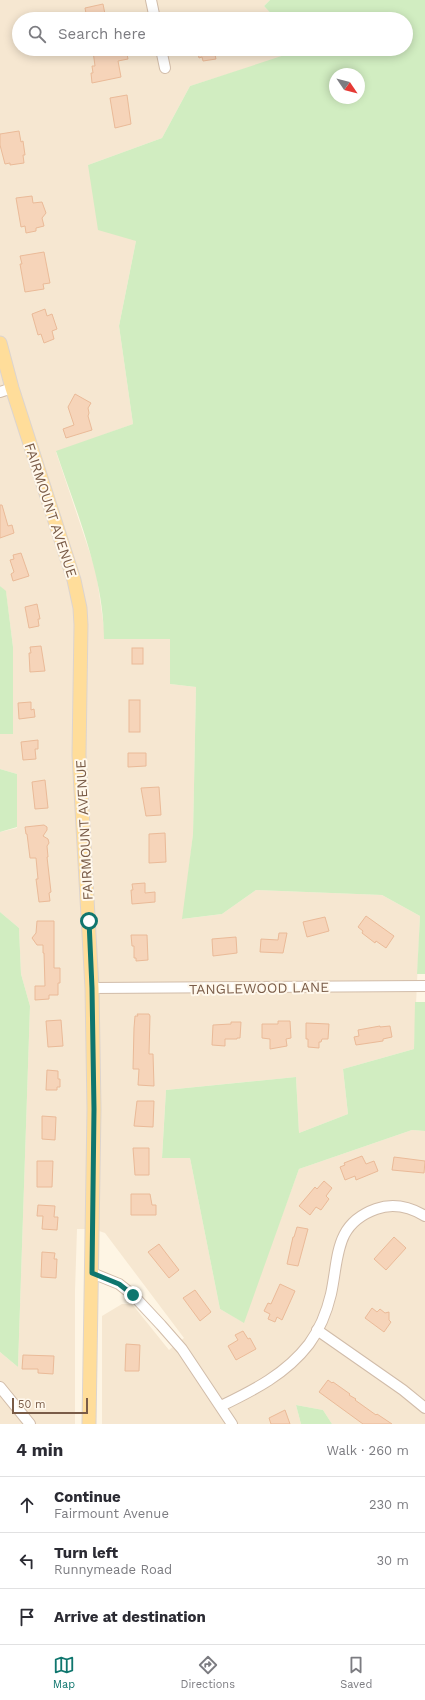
<!DOCTYPE html>
<html lang="en">
<head>
<meta charset="utf-8">
<style>
  :root { --surface:#fff; --page:#f7f7f7; --text:#2b2b33; --muted:#7c7c81; --line:#e1e1e2; --accent:#0f766e }
  body { margin:0; font-family:"Work Sans",sans-serif; background:var(--page); color:var(--text) }
  .compass { position:absolute; left:329px; top:68px; width:36px; height:36px; border-radius:50%; background:var(--surface); box-shadow:0 2px 10px #0003; rotate:125deg }
  .scale { position:absolute; left:12px; bottom:10px; width:76px; box-sizing:border-box; padding-left:4px; border:2px solid #795b47; border-top:0; font-size:11px; line-height:14px; white-space:nowrap; color:#795b47; -webkit-text-stroke:3px #fff8ec; paint-order:stroke }
  .stop { position:absolute; width:12px; height:12px; margin:-9px; border:3px solid #0f766e; border-radius:50%; background:#fff }
  .stop.end { background:#0f766e; border-color:#fff; box-shadow:0 1px 4px #0008 }
  .list { margin:0; padding:0; list-style:none }
  h2 { display:flex; justify-content:space-between; align-items:center; height:52px; margin:0; padding:0 16px; font-size:17px }
  h2 small { font-size:13px; font-weight:400; color:var(--muted) }
  .list li { display:grid; grid-template-columns:26px 1fr auto; gap:12px; align-items:center; box-sizing:border-box; height:56px; padding:0 16px; border-top:1px solid var(--line) }
  .list b { display:block; font-size:15px; white-space:nowrap }
  .list p { margin:0; font-size:13px; white-space:nowrap; color:var(--muted) }
  .list em { font-size:13px; font-style:normal; color:var(--muted) }
  .icon { flex:none; width:22px; height:22px; fill:none; stroke:currentColor; stroke-width:2; stroke-linecap:round; stroke-linejoin:round }
  .map { position:relative; flex:none; width:425px; height:1424px; overflow:hidden }
  .search { position:absolute; background:var(--surface); box-shadow:0 2px 10px #0003; left:12px; right:12px; top:12px; height:44px; display:flex; align-items:center; gap:10px; box-sizing:border-box; padding:0 14px; border-radius:22px; color:var(--muted); font-size:15px }
  .sheet { height:220px; background:var(--surface) }
  nav { display:flex; justify-content:space-around; align-items:center; box-sizing:border-box; height:56px; border-top:1px solid var(--line); background:var(--surface); font-size:11px; color:var(--muted) }
  nav a { display:grid; justify-items:center; gap:2px }
  nav .on { color:var(--accent) }
  .map>svg:first-child { display:block }
  .residential { fill:#f6e7d1 }
  .green { fill:#d1edc1; fill-rule:evenodd }
  .building { fill:#f6d4b9; stroke:#eaba98 }
  .lines { fill:none; stroke-linecap:round; stroke-linejoin:round }
  .minor-casing { stroke:#d1bca9; stroke-width:12 }
  .major-casing { stroke:#dcd4cf; stroke-width:15 }
  .minor { stroke:#fff; stroke-width:10 }
  .major { stroke:#ffdd9a; stroke-width:13 }
  .route { stroke:#0f766e; stroke-width:5 }
  .labels { text-anchor:middle; dominant-baseline:central; stroke-width:4; stroke-linejoin:round; paint-order:stroke }
  .street-label { font-size:14px; fill:#795b47; stroke:#fff8ec }
</style>
</head>
<body>
<div class="map">
<svg width="425" height="1424" viewBox="0 0 425 1424">
  <rect width="100%" height="100%" fill="#fef5e4"/>
  <path class="residential" d="M0,0H270L264,6L276,19H19V49L304,50L190,86L162,138L88,165L136,241L119,326L133,424L56,452L96,571L104,628V639H170V684L196,687L193,834L183,919L222,914L256,890L382,895L420,916L414,1049L343,1069L348,1114L299,1133L296,1077L166,1090L162,1157L190,1158L220,1309L243,1322L299,1169L412,1130L425,1131V1424H332L323,1410L296,1405L301,1424H102V1316L122,1304H132L169,1350L184,1338L105,1233L93,1229H77L75,1291V1424H0V1352L18,1367L30,1006L21,974L19,928L0,912V832L17,828V774L0,769V734L13,733V647L6,592L0,586Z"/>
  <g class="green">
    <path d="M270,0H425V974H417L420,916L382,895L256,890L222,914L182,919L193,834L196,687L170,684V639H104C104,576 76,511 56,451L133,424L119,326L136,241L98,230L88,165L162,138L190,86L303,49H406V19H276L264,6ZM335,74H359V98H335Z"/>
    <path d="M0,586L6,591L13,647V734H0Z"/>
    <path d="M0,769L17,774V827L0,832Z"/>
    <path d="M0,912L19,928L21,974L30,1006L18,1367L0,1352Z"/>
    <path d="M415,1002H425V1131L412,1130L299,1169L244,1323L220,1309L190,1158H162L166,1090L296,1077L299,1133L348,1114L343,1069L414,1049Z"/>
    <path d="M296,1405L323,1410L332,1424H301Z"/>
  </g>
  <g class="building">
    <path d="M103,4L106,19H87L85,8Z"/>
    <path d="M103,49H126L128,59L118,61L121,77L92,83L91,73H93L92,66H95L93,51Z"/>
    <path d="M197,49H223L224,53L215,55L216,59L203,61L202,57L199,58Z"/>
    <path d="M127,95L131,124L115,128L110,98Z"/>
    <path d="M19,131L21,142L23,141L25,155H23L24,163L10,165V163L5,164L0,145V134Z"/>
    <path d="M32,196L33,203L42,202L46,213L42,218L44,226L36,228V231L26,233L25,226L21,227L16,198Z"/>
    <path d="M44,252L50,283L43,284L44,289L25,292L20,264H22L20,256Z"/>
    <path d="M45,309L47,316L52,314L57,329L52,331L54,339L44,343L41,334L38,335L32,314Z"/>
    <path d="M75,394L91,403L88,408L89,413L88,416L92,430L66,438L63,429L74,425L68,407Z"/>
    <path d="M0,505H2L8,526L12,525L14,533L0,538Z"/>
    <path d="M21,553L29,576L13,581L11,574L14,572L10,560L14,559L13,555Z"/>
    <path d="M37,604L40,619H38L39,626L29,628L25,607Z"/>
    <path d="M41,646L45,671L30,672L29,653H31L30,647Z"/>
    <rect x="132" y="648" width="11" height="16"/>
    <rect x="129" y="700" width="11" height="32"/>
    <path d="M31,702V710L34,709L35,717L19,719L18,703Z"/>
    <path d="M38,740V749H35L36,759L23,760L21,742Z"/>
    <path d="M128,753H146V766L128,767Z"/>
    <path d="M45,780L48,808L35,809L32,782Z"/>
    <path d="M159,787L161,815L146,816L141,788Z"/>
    <path d="M44,825L47,827V830L43,836L48,839L49,843L47,846L48,857H47L51,892L49,893L50,901L39,902L36,879H38L36,858H30L27,834H26L25,827Z"/>
    <path d="M165,833L166,862L149,863V834Z"/>
    <path d="M145,883V893L155,892V902L132,904L131,890H133L132,884Z"/>
    <path d="M366,916L394,936L386,948L376,941L375,943L362,933L363,931L358,927Z"/>
    <path d="M325,917L329,931L307,937L303,922Z"/>
    <path d="M37,921H54V968H60V983H58V995H49V999L35,1000V986H45L44,953H43V945H37L32,938L36,933Z"/>
    <path d="M279,933H287L283,953L260,952L261,939L278,940Z"/>
    <path d="M131,935H147L148,960L136,961V958H134V946H132Z"/>
    <path d="M236,937L237,953L213,956L212,939Z"/>
    <path d="M137,1014H149L150,1016L149,1054H153L154,1086L138,1085L139,1069H133L134,1028L135,1016H138Z"/>
    <path d="M61,1020L63,1046L48,1047L46,1021Z"/>
    <path d="M278,1021H290L291,1038L286,1039L287,1046L270,1049V1039L262,1038V1024H278Z"/>
    <path d="M231,1022H241L240,1038H237V1039H225V1046L212,1045L213,1025L231,1024Z"/>
    <path d="M306,1023L329,1024L328,1039H322L321,1042H319V1048L308,1047V1039H306Z"/>
    <path d="M380,1026V1027L390,1026L392,1037L383,1039V1041L356,1045L354,1037L359,1036L358,1030Z"/>
    <path d="M47,1070L58,1071V1079H60V1087H57V1090H46Z"/>
    <path d="M137,1101H154L153,1127L134,1126Z"/>
    <path d="M42,1116L56,1117L55,1140L42,1139Z"/>
    <path d="M133,1148H149V1175H135Z"/>
    <path d="M362,1156L366,1164L374,1161L378,1171L356,1180L355,1176L345,1180L340,1167L345,1165L344,1163Z"/>
    <path d="M394,1157L425,1161L424,1173L392,1170Z"/>
    <path d="M37,1161H53L52,1187H37Z"/>
    <path d="M324,1181L332,1188L326,1196L329,1199L321,1210L316,1207L310,1215L299,1206L315,1187L317,1189Z"/>
    <path d="M131,1194H150L152,1205H156V1215H131Z"/>
    <path d="M38,1205L55,1206L54,1217H58L57,1230L42,1229L43,1216H37Z"/>
    <path d="M297,1227L308,1229L298,1266L287,1264L293,1237H294Z"/>
    <path d="M394,1237L406,1248L386,1270L374,1259Z"/>
    <path d="M159,1244L179,1270L169,1278L148,1252Z"/>
    <path d="M42,1252L55,1253L54,1259H57L56,1278L41,1277Z"/>
    <path d="M280,1284L295,1291L282,1320L277,1317L275,1322L268,1319L270,1314L264,1311L268,1303L271,1304Z"/>
    <path d="M195,1290L211,1312L200,1321L183,1298Z"/>
    <path d="M372,1308L377,1312L380,1309L385,1313L389,1312V1320L391,1322L384,1332L365,1318Z"/>
    <path d="M243,1331L248,1339L250,1338L256,1349L236,1360L228,1346L238,1340L235,1335Z"/>
    <path d="M126,1344L140,1345L139,1371H125Z"/>
    <path d="M23,1355L54,1356L53,1374L38,1373V1369H22Z"/>
    <path d="M328,1380L332,1383L333,1382L350,1394L349,1395L356,1399L355,1400L376,1415L377,1414L392,1424H363L319,1392Z"/>
    <path d="M285,1410L290,1424H271L269,1418Z"/>
  </g>
  <g class="lines">
    <g class="minor-casing">
      <g id="minor">
        <path d="M151,0L155,19"/>
        <path d="M161,49L165,68"/>
        <path d="M0,392L12,388"/>
        <path d="M92,988L425,986"/>
        <path d="M92,1273L119,1284L133,1295L161,1325L182,1349L232,1424"/>
        <path d="M317,1330L403,1390L425,1408"/>
        <path d="M0,1387L30,1424"/>
        <path d="M221,1406C254,1390 286,1374 309,1344C320,1329 327,1311 331,1294C339,1257 334,1224 376,1209C393,1203 410,1207 425,1216"/>
      </g>
    </g>
    <g class="major-casing">
      <path id="major" d="M0,343L12,388L74,580L80,608L81,625L79,755L92,988L94,1109L89,1424"/>
    </g>
    <use href="#minor" class="minor"/>
    <use href="#major" class="major"/>
  </g>
  <g class="lines">
    <path class="route" d="M89,921L92,988L94,1109L92,1273L119,1284L133,1295"/>
  </g>
  <g class="labels">
    <g class="street-label">
      <text transform="translate(51 510) rotate(72)">FAIRMOUNT AVENUE</text>
      <text transform="translate(84 830) rotate(-93)">FAIRMOUNT AVENUE</text>
      <text transform="translate(259 988) rotate(-1)">TANGLEWOOD LANE</text>
    </g>
  </g>
</svg>
<svg class="compass" viewBox="-18 -18 36 36"><path d="M0-13l5 13h-10z" fill="#e53935"/><path d="M0 13l5-13h-10z" fill="#7c7c81"/></svg>
<div class="scale">50 m</div>
<div class="stop" style="left:89px;top:921px"></div>
<div class="stop end" style="left:133px;top:1295px"></div>
<div class="search"><svg class="icon" aria-label="search" viewBox="0 0 24 24"><circle cx="10" cy="10" r="6"/><path d="M15 15l6 6"/></svg>Search here</div>
</div>
<section class="sheet">
<h2>4 min<small>Walk · 260 m</small></h2>
<ul class="list">
<li><svg class="icon" aria-label="ahead" viewBox="0 0 24 24"><path d="M12 20V5M6 11l6-6 6 6"/></svg><div><b>Continue</b><p>Fairmount Avenue</p></div><em>230 m</em></li>
<li><svg class="icon" aria-label="left" viewBox="0 0 24 24"><path d="M17 20v-9H6M10 6l-5 5 5 5"/></svg><div><b>Turn left</b><p>Runnymeade Road</p></div><em>30 m</em></li>
<li><svg class="icon" aria-label="arrive" viewBox="0 0 24 24"><path d="M6 21V4h12l-3 4 3 4H6"/></svg><div><b>Arrive at destination</b></div></li>
</ul>
</section>
<nav>
<a class="on"><svg class="icon" aria-label="map" viewBox="0 0 24 24"><path d="M3 6l6-2 6 2 6-2v14l-6 2-6-2-6 2zM9 4v14M15 6v14"/></svg>Map</a>
<a><svg class="icon" aria-label="directions" viewBox="0 0 24 24"><path d="M12 3l9 9-9 9-9-9zM9 14v-3h6M13 9l2 2-2 2"/></svg>Directions</a>
<a><svg class="icon" aria-label="saved" viewBox="0 0 24 24"><path d="M7 4h10v16l-5-4-5 4z"/></svg>Saved</a>
</nav>
</body>
</html>
